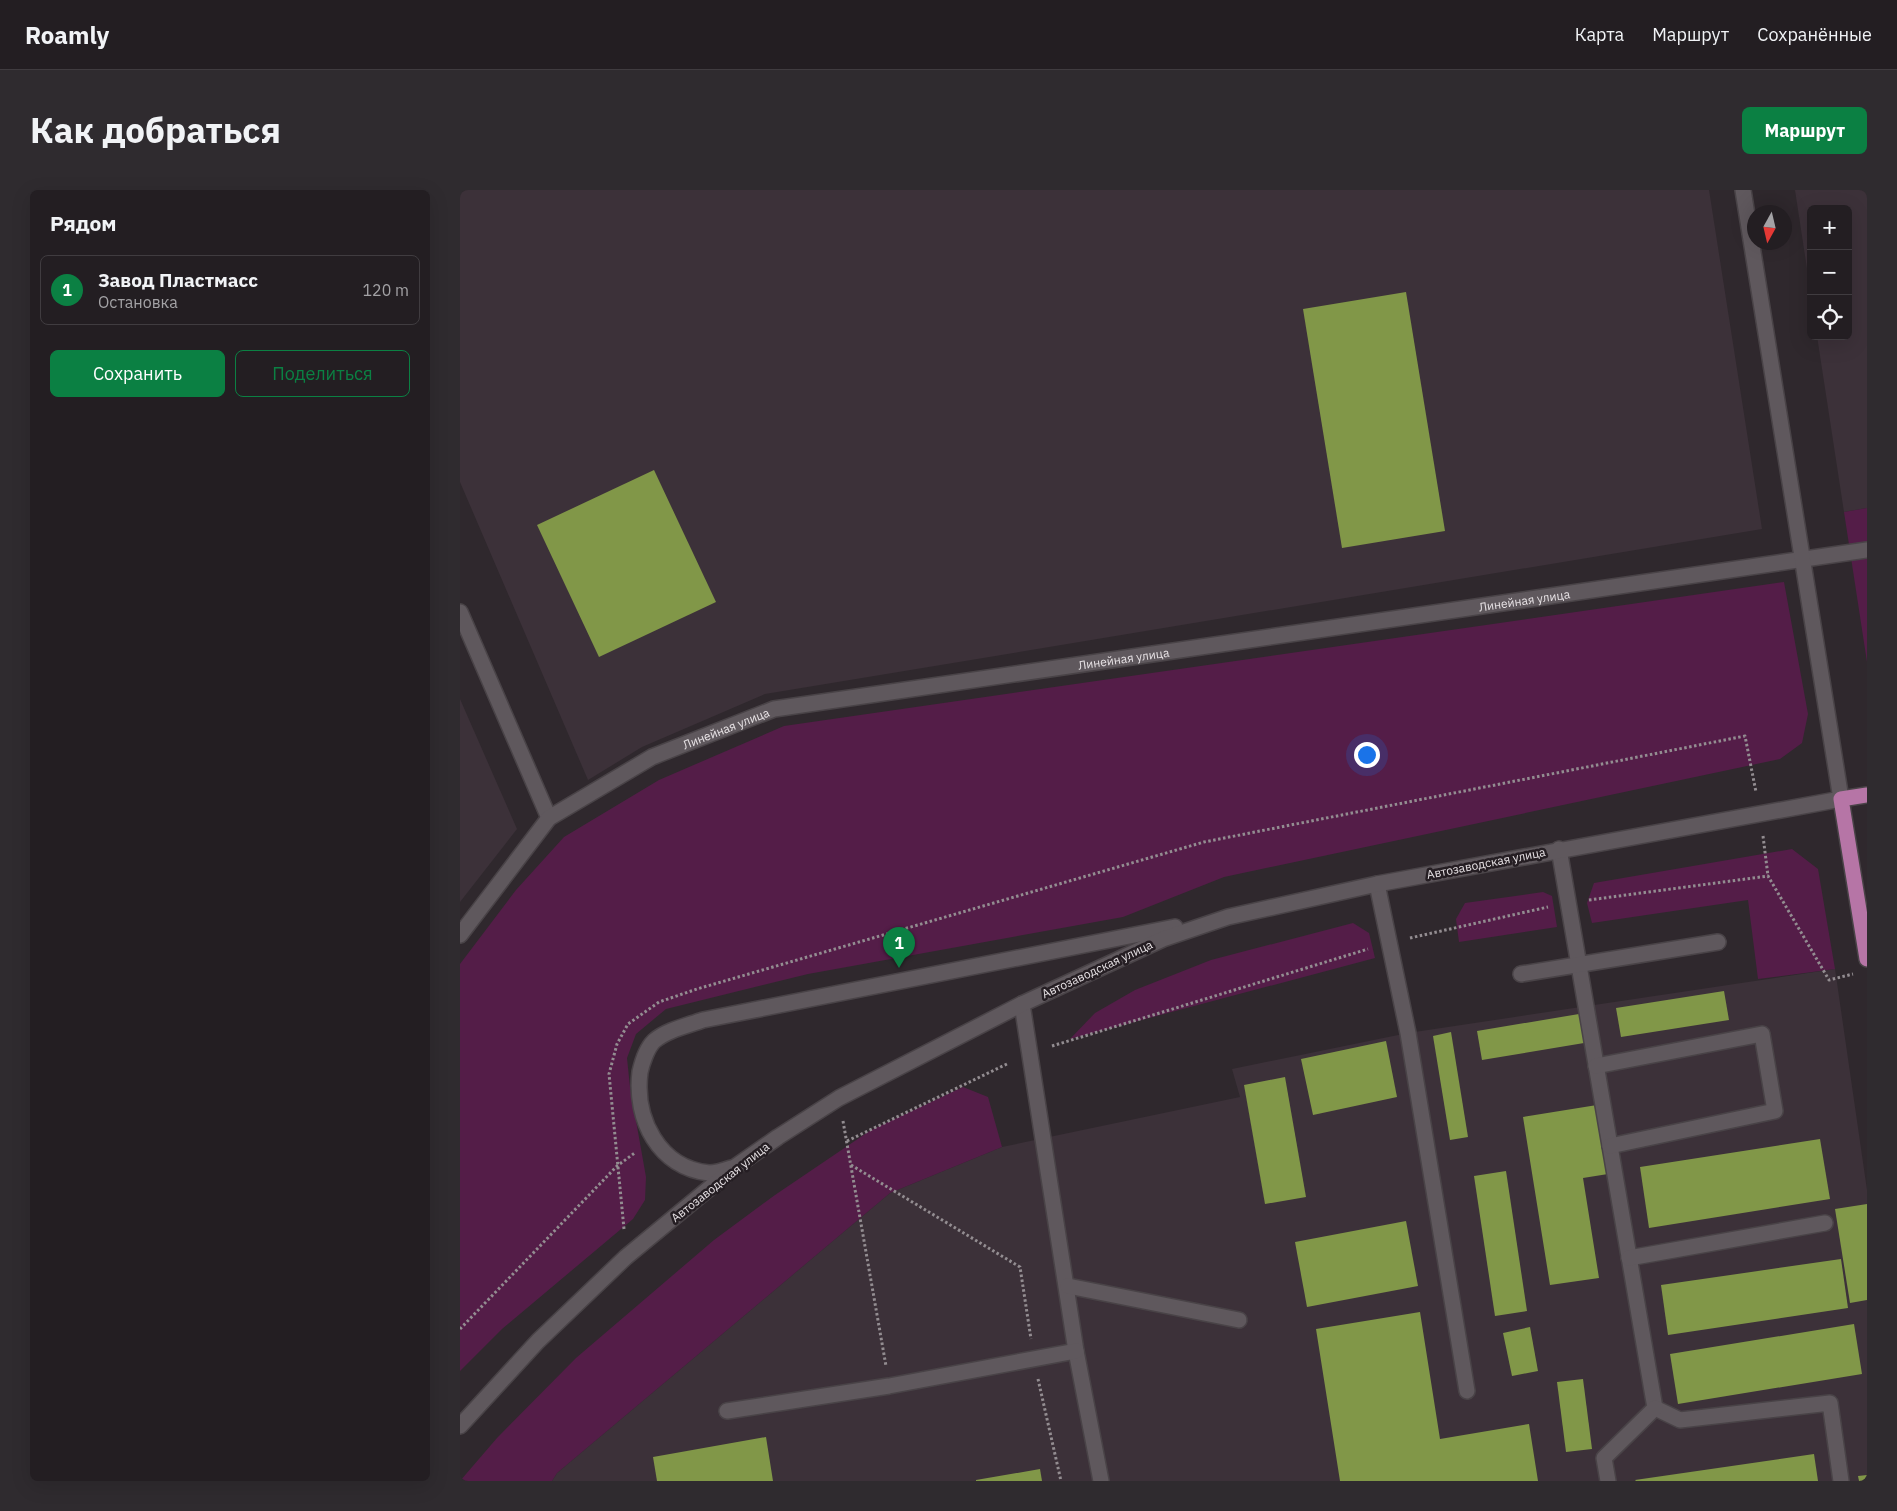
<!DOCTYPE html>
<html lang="ru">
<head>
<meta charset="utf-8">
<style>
  :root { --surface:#231e22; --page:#2f2b2f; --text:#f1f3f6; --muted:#a3a2a5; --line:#403c40; --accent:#0b8043 }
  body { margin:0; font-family:"IBM Plex Sans",sans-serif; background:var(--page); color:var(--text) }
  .controls { position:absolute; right:15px; top:15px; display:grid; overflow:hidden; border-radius:8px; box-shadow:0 5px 20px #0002 }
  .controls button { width:45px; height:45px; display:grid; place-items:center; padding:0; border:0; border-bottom:1px solid var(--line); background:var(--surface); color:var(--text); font:25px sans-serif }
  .compass { position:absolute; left:1287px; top:15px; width:45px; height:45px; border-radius:50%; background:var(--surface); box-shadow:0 5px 20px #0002; rotate:188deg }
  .you { position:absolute; left:906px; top:564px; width:18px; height:18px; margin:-12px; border:4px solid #fff; border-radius:50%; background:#1a73e8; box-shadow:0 0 0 8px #1a73e833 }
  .badge { display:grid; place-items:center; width:32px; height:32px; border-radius:50%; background:var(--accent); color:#fff; font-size:16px; font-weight:700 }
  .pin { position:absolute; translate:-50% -41px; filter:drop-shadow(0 1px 2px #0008) }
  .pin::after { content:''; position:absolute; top:26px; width:18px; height:15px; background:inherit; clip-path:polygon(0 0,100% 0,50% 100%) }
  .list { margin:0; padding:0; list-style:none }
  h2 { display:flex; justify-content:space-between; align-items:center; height:65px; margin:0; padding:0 20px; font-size:21px }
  h2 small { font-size:16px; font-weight:400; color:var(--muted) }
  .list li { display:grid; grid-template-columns:32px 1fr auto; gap:15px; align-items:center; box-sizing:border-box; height:70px; margin:0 10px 10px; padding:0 10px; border:1px solid var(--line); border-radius:8px }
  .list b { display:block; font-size:19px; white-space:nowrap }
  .list p { margin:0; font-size:16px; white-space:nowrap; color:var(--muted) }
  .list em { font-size:16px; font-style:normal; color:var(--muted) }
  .actions { display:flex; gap:10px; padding:15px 20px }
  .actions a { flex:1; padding:11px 0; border:1px solid var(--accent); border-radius:8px; text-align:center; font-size:18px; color:var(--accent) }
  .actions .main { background:var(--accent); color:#fff }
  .icon { flex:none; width:28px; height:28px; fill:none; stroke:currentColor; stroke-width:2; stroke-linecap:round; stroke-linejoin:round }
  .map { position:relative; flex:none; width:1407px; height:1291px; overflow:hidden; border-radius:8px }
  header { display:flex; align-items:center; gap:30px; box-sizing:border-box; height:70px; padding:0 25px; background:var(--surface); border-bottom:1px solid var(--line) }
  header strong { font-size:24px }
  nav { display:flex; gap:28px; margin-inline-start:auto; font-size:18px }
  .intro { display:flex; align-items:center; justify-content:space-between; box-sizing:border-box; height:120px; padding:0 30px }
  h1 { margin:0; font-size:35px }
  .button { padding:12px 22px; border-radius:8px; background:var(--accent); color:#fff; font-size:18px; font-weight:700 }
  main { display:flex; gap:30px; padding:0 30px }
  aside { flex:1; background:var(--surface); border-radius:8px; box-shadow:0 5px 20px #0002 }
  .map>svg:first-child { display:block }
  .built { fill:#3c3139 }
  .green { fill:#541d48 }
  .building { fill:#819748 }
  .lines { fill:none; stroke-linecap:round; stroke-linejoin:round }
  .minor-casing { stroke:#494347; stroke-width:18 }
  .major-casing { stroke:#494347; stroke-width:18 }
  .path { stroke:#938d91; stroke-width:3; stroke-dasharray:2.5 2.5; stroke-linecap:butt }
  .minor { stroke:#5f585d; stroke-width:15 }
  .major { stroke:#b675a6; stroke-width:15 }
  .labels { text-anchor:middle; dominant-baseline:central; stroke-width:5; stroke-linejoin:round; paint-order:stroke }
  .street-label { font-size:12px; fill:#e8e3e6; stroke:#251e23 }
</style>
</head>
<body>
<header>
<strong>Roamly</strong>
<nav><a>Карта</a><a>Маршрут</a><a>Сохранённые</a></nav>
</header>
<div class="intro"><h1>Как добраться</h1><a class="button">Маршрут</a></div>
<main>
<aside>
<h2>Рядом<small></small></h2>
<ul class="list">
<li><span class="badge">1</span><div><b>Завод Пластмасс</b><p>Остановка</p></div><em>120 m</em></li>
</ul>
<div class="actions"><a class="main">Сохранить</a><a>Поделиться</a></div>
</aside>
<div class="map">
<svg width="1407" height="1291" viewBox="0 0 1407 1291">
  <rect width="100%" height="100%" fill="#2f282d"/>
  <g class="built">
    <path d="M0,0H1249L1302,339L305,504L182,557L128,590L0,292Z"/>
    <path d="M1335,0H1407V318L1384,322L1357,146H1388V19H1351V105Z"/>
    <path d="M0,509L57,639L0,712Z"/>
    <path d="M1375,779L1407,1000V1291H92L97,1283L430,1003L542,957L780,907L772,879L948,843Z"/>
  </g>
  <g class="green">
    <path d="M1407,318V472L1384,322Z"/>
    <path d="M1324,392L1348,524L1342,553L1320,569L764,687L663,727L348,784L206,819L176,844L167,868L170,897L186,987L185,1010L173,1029L42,1139L0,1181V774L56,700L104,647L199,590L324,536Z"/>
    <path d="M1332,659L1358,679L1375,779L1298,789L1288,710L1132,733L1127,713L1134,693Z"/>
    <path d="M1083,702L1092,706L1097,737L999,752L996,729L1005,713Z"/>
    <path d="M893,733L909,743L915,768L610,849L635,823L675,800L751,770Z"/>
    <path d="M503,897L528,907L542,957L430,1003L97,1283L92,1291H0L37,1248L116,1168L254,1050L315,1005L411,940Z"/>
  </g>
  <g class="building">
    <path d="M946,102L985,341L882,358L843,119Z"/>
    <path d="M194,280L256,412L139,467L77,335Z"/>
    <path d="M1264,801L1269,830L1161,847L1156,818Z"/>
    <path d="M1125,823L1130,852L1022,870L1017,841Z"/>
    <path d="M991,842L1008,947L990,950L973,846Z"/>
    <path d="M926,851L937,907L853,925L841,869Z"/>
    <path d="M825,887L846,1007L805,1014L784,895Z"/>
    <path d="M1137,915L1148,984L1123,988L1139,1088L1090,1095L1063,927Z"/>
    <path d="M1360,949L1370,1009L1189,1038L1180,977Z"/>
    <path d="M1046,981L1067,1121L1035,1126L1014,986Z"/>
    <path d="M1407,1014V1110L1390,1113L1375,1019Z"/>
    <path d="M946,1031L958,1096L847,1117L835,1052Z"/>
    <path d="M1381,1069L1388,1118L1208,1145L1201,1095Z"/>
    <path d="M960,1122L980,1249L1069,1234L1078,1291H880L856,1139Z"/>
    <path d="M1394,1134L1402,1184L1218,1214L1210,1164Z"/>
    <path d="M1070,1137L1078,1181L1052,1186L1043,1143Z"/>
    <path d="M1123,1189L1132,1259L1106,1262L1097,1192Z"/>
    <path d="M306,1247L313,1291H197L193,1267Z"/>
    <path d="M1354,1264L1358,1291H1176L1175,1290Z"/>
    <path d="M580,1279L582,1291H516V1290Z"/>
    <path d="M1407,1285V1291H1399L1398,1286Z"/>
  </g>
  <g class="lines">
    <g class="minor-casing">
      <g id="minor">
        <path d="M0,422L89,628"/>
        <path d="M1099,659L1195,1218"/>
        <path d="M917,694L948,843L1007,1201"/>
        <path id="s1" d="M0,745L89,628L192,567L314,519L1407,360"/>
        <path d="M1061,784L1258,752"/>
        <path d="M562,814L616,1161L641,1291"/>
        <path d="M1136,876L1302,844L1315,921L1150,956"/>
        <path d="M271,978C265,980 256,983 249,983C199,978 174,929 180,882C182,873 187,858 194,851C207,840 226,836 243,830L715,737"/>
        <path d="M1169,1068L1365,1033"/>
        <path d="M608,1096L779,1130"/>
        <path d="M1195,1218L1220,1230L1370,1213L1381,1291"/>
        <path d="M267,1221L429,1196L616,1161"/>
        <path d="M0,1236L78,1151L166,1067L275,977L318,947L379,908L562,814L703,749L768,727L917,694L1381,609L1283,0"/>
        <path d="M1148,1291L1144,1268L1195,1218"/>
      </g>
    </g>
    <g class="major-casing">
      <path id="major" d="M1407,605L1381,609L1407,769"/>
    </g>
    <g class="path">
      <path d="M1303,646L1308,686"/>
      <path d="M1129,710L1308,686L1369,790L1393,784"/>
      <path d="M950,748L1088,717"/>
      <path d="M592,856L908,759"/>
      <path d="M383,931L426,1176"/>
      <path d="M387,951L549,873"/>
      <path d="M391,975L560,1077L571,1149"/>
      <path d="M164,1039L149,884L157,854L168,834L199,812L237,799L744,652L1285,546L1296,602"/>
      <path d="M0,1139L157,976L176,962"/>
      <path d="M578,1189L601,1291"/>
    </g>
    <use href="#minor" class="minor"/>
    <use href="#major" class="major"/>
  </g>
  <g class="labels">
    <g class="street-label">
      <text stroke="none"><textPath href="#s1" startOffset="1156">Линейная улица</textPath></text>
      <text stroke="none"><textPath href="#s1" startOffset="751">Линейная улица</textPath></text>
      <text stroke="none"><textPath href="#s1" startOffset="346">Линейная улица</textPath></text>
      <text transform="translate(1026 673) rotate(-11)">Автозаводская улица</text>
      <text transform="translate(637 779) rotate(-25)">Автозаводская улица</text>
      <text transform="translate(260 992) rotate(-38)">Автозаводская улица</text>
    </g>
  </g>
</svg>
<div class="controls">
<button>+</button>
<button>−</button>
<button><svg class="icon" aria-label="locate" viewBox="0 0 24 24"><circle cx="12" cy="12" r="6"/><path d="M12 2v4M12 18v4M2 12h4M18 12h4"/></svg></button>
</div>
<svg class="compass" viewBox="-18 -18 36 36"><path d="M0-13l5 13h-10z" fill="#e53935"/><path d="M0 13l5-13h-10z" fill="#a3a2a5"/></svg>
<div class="you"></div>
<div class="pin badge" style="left:439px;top:778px">1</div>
</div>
</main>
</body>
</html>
